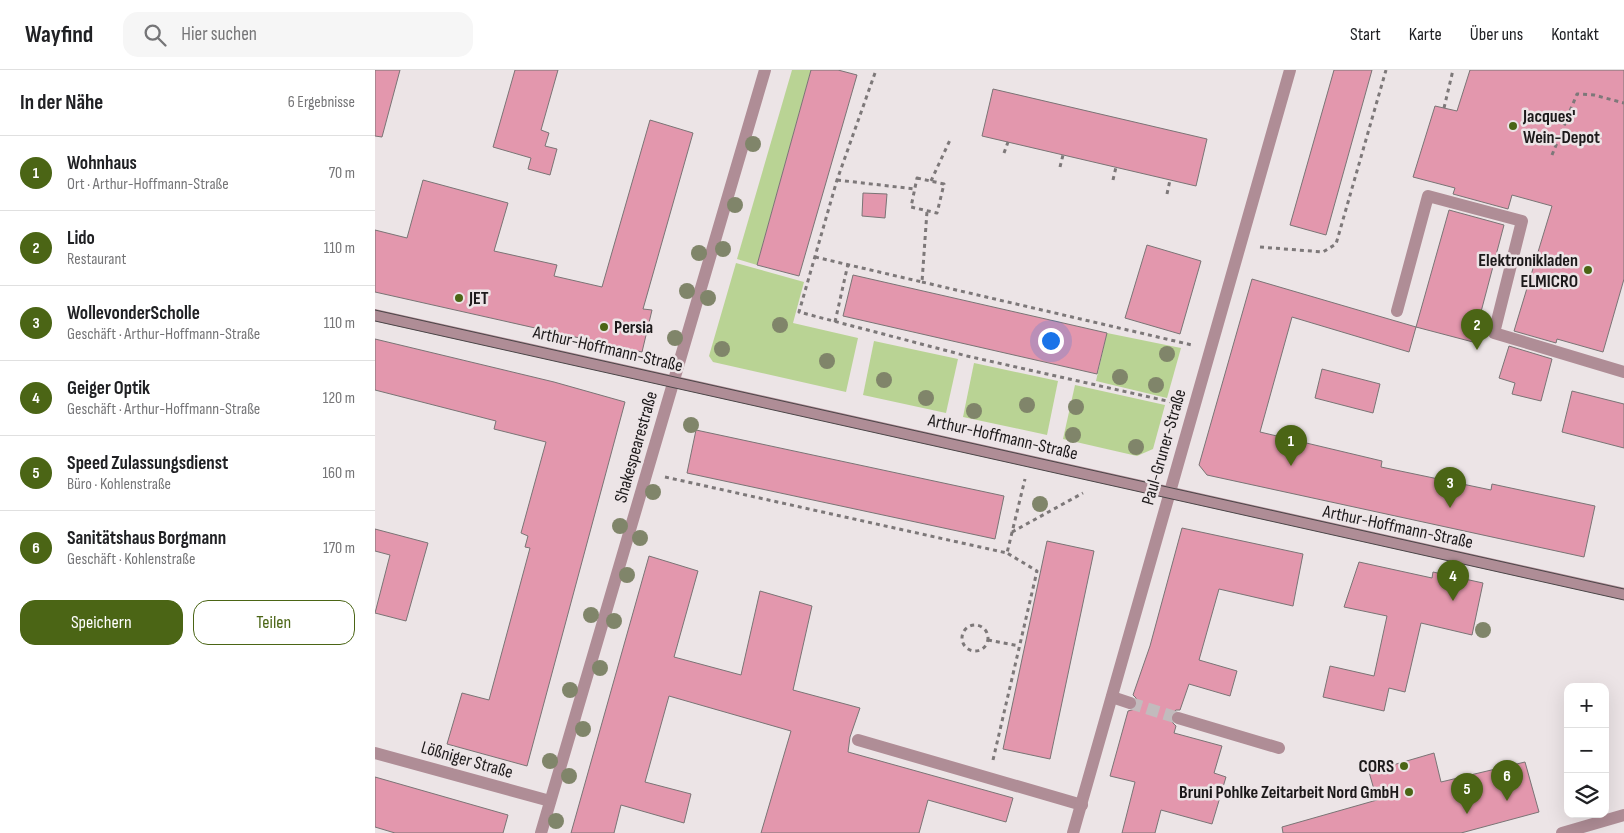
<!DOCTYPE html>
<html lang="de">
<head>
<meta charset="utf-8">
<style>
  :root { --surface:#fff; --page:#f6f6f6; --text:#202124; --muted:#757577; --line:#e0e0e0; --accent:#4b6515 }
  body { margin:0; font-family:"Sofia Sans Condensed",sans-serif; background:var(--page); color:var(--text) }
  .controls { position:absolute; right:15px; bottom:15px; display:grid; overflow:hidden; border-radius:10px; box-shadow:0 5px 20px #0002 }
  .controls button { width:45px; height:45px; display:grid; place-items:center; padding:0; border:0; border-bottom:1px solid var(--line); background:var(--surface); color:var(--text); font:25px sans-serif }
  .you { position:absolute; left:675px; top:270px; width:18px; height:18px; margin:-12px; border:4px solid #fff; border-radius:50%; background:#1a73e8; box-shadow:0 0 0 8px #1a73e833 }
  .badge { display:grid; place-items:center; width:32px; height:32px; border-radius:50%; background:var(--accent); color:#fff; font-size:16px; font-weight:700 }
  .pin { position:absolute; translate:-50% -41px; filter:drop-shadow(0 1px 2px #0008) }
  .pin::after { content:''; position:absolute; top:26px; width:18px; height:15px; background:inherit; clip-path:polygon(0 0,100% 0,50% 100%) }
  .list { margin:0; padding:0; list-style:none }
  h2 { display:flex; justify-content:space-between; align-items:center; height:65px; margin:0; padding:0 20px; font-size:21px }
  h2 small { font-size:16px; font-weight:400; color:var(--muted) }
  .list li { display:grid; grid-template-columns:32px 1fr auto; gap:15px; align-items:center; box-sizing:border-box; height:75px; padding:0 20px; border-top:1px solid var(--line) }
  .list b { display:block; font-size:19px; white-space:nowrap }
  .list p { margin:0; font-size:16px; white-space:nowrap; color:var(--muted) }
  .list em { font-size:16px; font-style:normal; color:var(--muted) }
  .actions { display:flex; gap:10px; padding:15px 20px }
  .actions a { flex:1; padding:11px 0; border:1px solid var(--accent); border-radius:15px; text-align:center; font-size:18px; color:var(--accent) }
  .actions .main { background:var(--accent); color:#fff }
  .icon { flex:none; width:28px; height:28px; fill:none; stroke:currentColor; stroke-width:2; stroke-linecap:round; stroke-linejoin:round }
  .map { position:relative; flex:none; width:1249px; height:763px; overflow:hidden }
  header { display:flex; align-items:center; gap:30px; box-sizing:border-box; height:70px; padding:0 25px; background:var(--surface); border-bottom:1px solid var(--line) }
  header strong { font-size:24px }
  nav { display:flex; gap:28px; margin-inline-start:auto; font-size:18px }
  .search { width:350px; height:45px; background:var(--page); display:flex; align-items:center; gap:12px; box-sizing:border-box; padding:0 18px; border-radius:15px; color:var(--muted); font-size:19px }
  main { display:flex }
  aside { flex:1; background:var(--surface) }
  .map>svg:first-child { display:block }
  .green { fill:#b9d394 }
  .building { fill:#e397ad; stroke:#7a7475 }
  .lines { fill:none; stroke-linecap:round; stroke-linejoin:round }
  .minor-tunnel { stroke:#c2bbbd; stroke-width:12; stroke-dasharray:12 6; stroke-linecap:butt }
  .path { stroke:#7d7879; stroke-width:3; stroke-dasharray:4 4; stroke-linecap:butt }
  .minor { stroke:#af8d96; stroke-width:12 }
  .tram { stroke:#4b4648; stroke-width:1 }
  .tree { fill:#80856a }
  .poi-dot { fill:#4b6515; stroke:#ece4e6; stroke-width:2 }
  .labels { text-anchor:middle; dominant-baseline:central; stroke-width:5; stroke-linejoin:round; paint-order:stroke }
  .poi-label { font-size:18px; font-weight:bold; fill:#1c191a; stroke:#ece4e6; text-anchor:start }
  .street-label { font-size:18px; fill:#1c191a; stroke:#ece4e6 }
</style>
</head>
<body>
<header>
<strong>Wayfind</strong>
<div class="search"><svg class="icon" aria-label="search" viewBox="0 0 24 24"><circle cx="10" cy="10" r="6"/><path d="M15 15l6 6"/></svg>Hier suchen</div>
<nav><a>Start</a><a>Karte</a><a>Über uns</a><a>Kontakt</a></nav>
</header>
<main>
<aside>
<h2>In der Nähe<small>6 Ergebnisse</small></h2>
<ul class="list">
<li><span class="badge">1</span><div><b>Wohnhaus</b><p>Ort · Arthur-Hoffmann-Straße</p></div><em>70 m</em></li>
<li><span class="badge">2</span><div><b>Lido</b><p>Restaurant</p></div><em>110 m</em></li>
<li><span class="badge">3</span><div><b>WollevonderScholle</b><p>Geschäft · Arthur-Hoffmann-Straße</p></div><em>110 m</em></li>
<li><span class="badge">4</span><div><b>Geiger Optik</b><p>Geschäft · Arthur-Hoffmann-Straße</p></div><em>120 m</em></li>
<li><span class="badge">5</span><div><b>Speed Zulassungsdienst</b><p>Büro · Kohlenstraße</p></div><em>160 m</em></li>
<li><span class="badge">6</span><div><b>Sanitätshaus Borgmann</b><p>Geschäft · Kohlenstraße</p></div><em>170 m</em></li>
</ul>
<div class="actions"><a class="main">Speichern</a><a>Teilen</a></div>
</aside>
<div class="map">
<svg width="1249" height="763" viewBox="0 0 1249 763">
  <rect width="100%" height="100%" fill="#ece4e6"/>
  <g class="green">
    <path d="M417,0H436L382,195L362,189Z"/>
    <path d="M361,193L429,212L418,253L483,268L471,322L338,292L334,286Z"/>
    <path d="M732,263L806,278L792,328L721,311Z"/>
    <path d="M499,271L583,289L571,343L488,325Z"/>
    <path d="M599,293L683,311L672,365L588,347Z"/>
    <path d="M700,315L790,335L778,379L762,386L688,369Z"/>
  </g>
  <g class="building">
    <path d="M0,0H25L7,67L0,66Z"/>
    <path d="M140,0H183L166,60L174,63L170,76L182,79L175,105L153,99L156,88L118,77Z"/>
    <path d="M436,0H463L482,5L424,206L382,195Z"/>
    <path d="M959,0H997L951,165L915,155Z"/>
    <path d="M1095,0H1249V209L1228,282L1182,269L1181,273L1139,261L1177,136L1137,125L1133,139L1078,124L1080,118L1038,107L1060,36L1082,41Z"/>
    <path d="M618,19L832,69L821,116L607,66Z"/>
    <path d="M275,50L318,63L268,239L277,240L267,282L0,222V160L32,168L48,110L133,133L119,181L182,195L179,206L227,217Z"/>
    <path d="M488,123L512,124L510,148L487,146Z"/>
    <path d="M1074,140L1129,155L1098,272L1041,257L1034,282L917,247L885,362L1007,391L1006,397L1116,420L1117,414L1220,436L1209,487L832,405L824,395L877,209L1041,257Z"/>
    <path d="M772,175L826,191L805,264L750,248Z"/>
    <path d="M478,205L732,263L722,304L468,246Z"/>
    <path d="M0,269L179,312L250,332L152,696L72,674L87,623L114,630L155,478L150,477L153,466L146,463L171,372L119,359L121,351L0,320Z"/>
    <path d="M1134,276L1177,289L1166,331L1137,324L1140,313L1124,308Z"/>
    <path d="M947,299L1005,314L998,343L940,328Z"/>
    <path d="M1197,321L1249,334V378L1187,362Z"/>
    <path d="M321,360L629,426L620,469L312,403Z"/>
    <path d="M807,458L928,484L921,520L918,536L844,519L824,590L862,601L855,626L814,614L805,640H801L795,645V650L801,656L799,663L847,676L839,703L851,707L837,754L786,740L780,763H747L760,712L735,706L753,641L760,639L763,635L761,628L758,625L775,576Z"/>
    <path d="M0,459L53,473L31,551L0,543L15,485L0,481Z"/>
    <path d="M672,471L719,481L675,689L628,679Z"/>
    <path d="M274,486L323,501L299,587L366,605L385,521L437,536L418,620L485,638L475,667L473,682L638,728L631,752L553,730L544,763H386L416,661L294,626L270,712L316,724L309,753L246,735L239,763H196Z"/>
    <path d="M984,492L1057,508L1058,502L1108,513L1097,565L1046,553L1030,622L1014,618L1009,641L948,627L955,596L999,606L1012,546L969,537Z"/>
    <path d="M1059,683L1066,712L1150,692L1164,742L1086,763H908L907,757L1002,730L994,702Z"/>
    <path d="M0,707L133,745L128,763H20L0,757Z"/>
  </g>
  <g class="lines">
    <path class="minor-tunnel" d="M755,633L803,648"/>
    <g class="path">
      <path d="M500,3L462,110L424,242L592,286L801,333"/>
      <path d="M1069,38L1078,0"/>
      <path d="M629,83L633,72"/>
      <path d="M1177,85L1202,24L1219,25L1249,33"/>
      <path d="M685,97L688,85"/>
      <path d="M542,108L569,114L562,143L536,137Z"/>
      <path d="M462,110L540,119"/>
      <path d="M738,110L741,97"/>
      <path d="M556,111L575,70"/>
      <path d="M792,124L795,110"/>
      <path d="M885,177L948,182L961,174L1011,0"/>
      <path d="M440,187L547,212L552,141"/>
      <path d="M547,212L817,275"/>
      <path d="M460,252L473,194"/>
      <path d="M290,407L632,483L650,409"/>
      <path d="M637,462L708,423"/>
      <circle cx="600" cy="568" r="13"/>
      <path d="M613,570L644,576"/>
      <path d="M618,690L662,501L632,483"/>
    </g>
    <g class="minor">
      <path d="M1022,241L1053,126L1147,151L1119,263L1249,302"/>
      <path d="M0,245L1249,524"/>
      <path d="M737,627L755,633"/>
      <path d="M803,648L904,678"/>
      <path d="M483,670L707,735"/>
      <path d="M0,683L175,731"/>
      <path d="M166,763L390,0"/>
      <path d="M698,763L915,0"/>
      <path d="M1187,763L1249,745"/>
    </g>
    <g class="tram">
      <path d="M0,240L1249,519"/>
      <path d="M0,251L1249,530"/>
    </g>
  </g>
  <g class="tree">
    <circle cx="378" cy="74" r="8"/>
    <circle cx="360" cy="135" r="8"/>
    <circle cx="348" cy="179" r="8"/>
    <circle cx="324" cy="183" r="8"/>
    <circle cx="312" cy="221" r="8"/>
    <circle cx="333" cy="228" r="8"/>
    <circle cx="405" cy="255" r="8"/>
    <circle cx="300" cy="268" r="8"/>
    <circle cx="347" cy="279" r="8"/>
    <circle cx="792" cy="284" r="8"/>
    <circle cx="452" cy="291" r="8"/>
    <circle cx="745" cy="307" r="8"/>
    <circle cx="509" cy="310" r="8"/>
    <circle cx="781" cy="315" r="8"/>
    <circle cx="551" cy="328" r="8"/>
    <circle cx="652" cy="335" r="8"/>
    <circle cx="701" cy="337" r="8"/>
    <circle cx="599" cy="341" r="8"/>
    <circle cx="316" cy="355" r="8"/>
    <circle cx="698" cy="365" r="8"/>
    <circle cx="761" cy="377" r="8"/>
    <circle cx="278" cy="422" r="8"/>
    <circle cx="665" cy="434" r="8"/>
    <circle cx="245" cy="456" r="8"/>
    <circle cx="265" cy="468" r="8"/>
    <circle cx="252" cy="505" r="8"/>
    <circle cx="216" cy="545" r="8"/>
    <circle cx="239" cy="551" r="8"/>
    <circle cx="1108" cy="560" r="8"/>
    <circle cx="225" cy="598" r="8"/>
    <circle cx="195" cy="620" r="8"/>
    <circle cx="208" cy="659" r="8"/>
    <circle cx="175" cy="691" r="8"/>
    <circle cx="194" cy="706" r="8"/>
    <circle cx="181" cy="751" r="8"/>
  </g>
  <g class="poi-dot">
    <circle cx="1138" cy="56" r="5"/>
    <circle cx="1213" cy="200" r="5"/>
    <circle cx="84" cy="228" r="5"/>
    <circle cx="229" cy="257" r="5"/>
    <circle cx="1029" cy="696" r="5"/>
    <circle cx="1034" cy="722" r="5"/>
  </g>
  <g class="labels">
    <g class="poi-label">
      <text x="1148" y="46">Jacques'<tspan x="1148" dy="21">Wein-Depot</tspan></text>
      <text x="1203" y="190" text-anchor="end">Elektronikladen<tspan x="1203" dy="21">ELMICRO</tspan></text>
      <text x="94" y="228">JET</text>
      <text x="239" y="257">Persia</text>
      <text x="1019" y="696" text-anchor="end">CORS</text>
      <text x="1024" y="722" text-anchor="end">Bruni Pohlke Zeitarbeit Nord GmbH</text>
    </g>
    <g class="street-label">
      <text transform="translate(233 279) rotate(13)">Arthur-Hoffmann-Straße</text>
      <text transform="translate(628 367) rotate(13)">Arthur-Hoffmann-Straße</text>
      <text transform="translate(261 377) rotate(-74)">Shakespearestraße</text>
      <text transform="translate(789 377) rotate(-74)">Paul-Gruner-Straße</text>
      <text transform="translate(1023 457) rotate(12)">Arthur-Hoffmann-Straße</text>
      <text transform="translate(92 690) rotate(16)">Lößniger Straße</text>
    </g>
  </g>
</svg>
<div class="controls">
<button>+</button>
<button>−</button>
<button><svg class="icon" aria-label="layers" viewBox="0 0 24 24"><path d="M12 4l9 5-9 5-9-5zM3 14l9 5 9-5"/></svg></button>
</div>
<div class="you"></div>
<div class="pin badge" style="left:916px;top:396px">1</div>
<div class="pin badge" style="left:1102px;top:280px">2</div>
<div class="pin badge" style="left:1075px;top:438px">3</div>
<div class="pin badge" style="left:1078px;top:531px">4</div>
<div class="pin badge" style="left:1092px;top:744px">5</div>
<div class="pin badge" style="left:1132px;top:731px">6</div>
</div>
</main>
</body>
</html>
